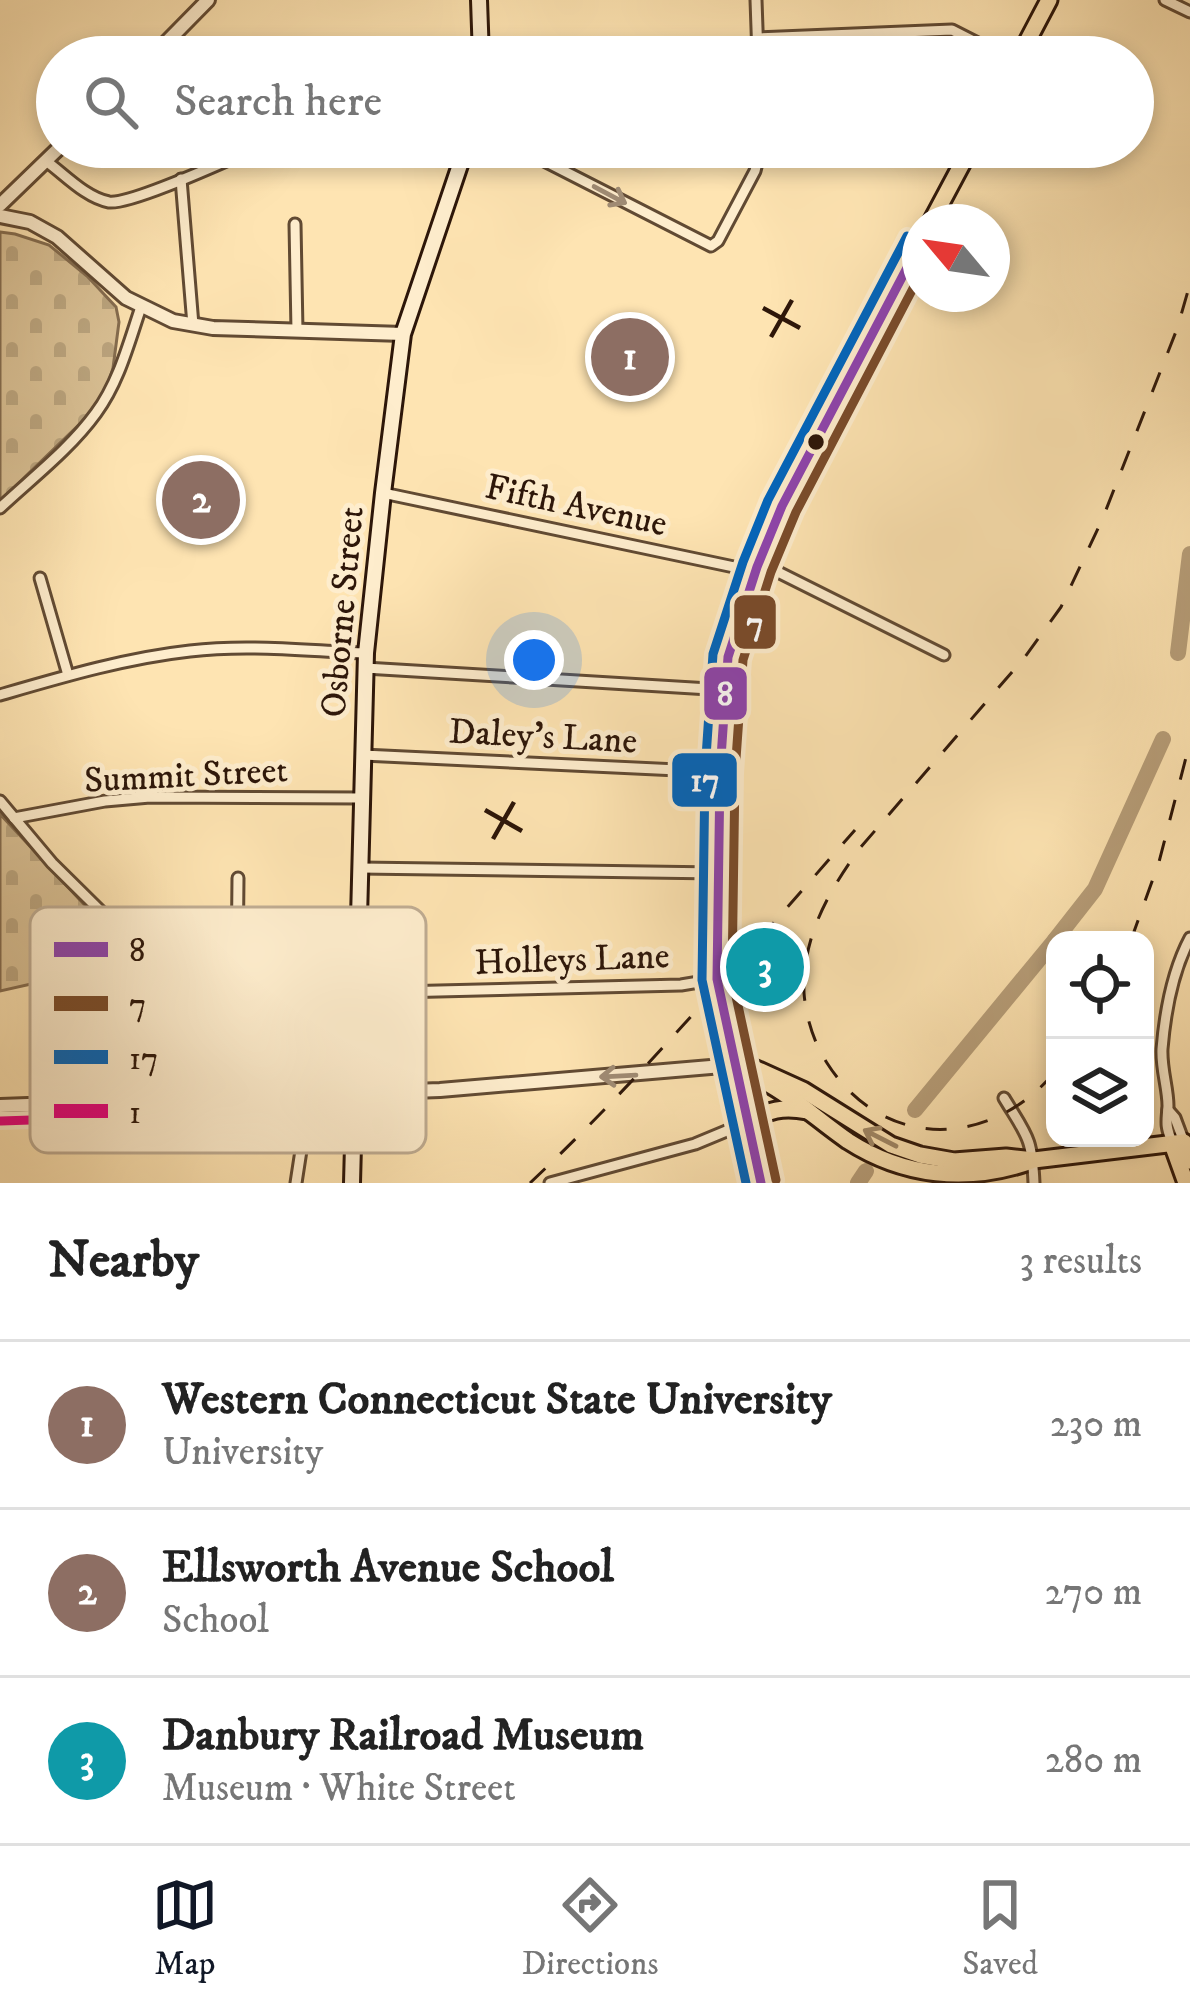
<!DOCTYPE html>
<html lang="en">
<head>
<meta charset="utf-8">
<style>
  :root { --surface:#fff; --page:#f6f6f6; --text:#222; --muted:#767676; --line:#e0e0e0; --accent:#111827 }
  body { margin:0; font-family:"IM FELL DW Pica",serif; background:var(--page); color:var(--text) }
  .controls { position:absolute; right:36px; bottom:36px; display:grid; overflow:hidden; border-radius:24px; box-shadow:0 6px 18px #0003 }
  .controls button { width:108px; height:108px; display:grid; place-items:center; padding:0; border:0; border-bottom:3px solid var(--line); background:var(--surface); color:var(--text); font:60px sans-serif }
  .compass { position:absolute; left:902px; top:204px; width:108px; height:108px; border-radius:50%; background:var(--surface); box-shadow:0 6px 18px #0003; rotate:299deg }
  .you { position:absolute; left:534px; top:660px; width:42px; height:42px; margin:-30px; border:9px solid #fff; border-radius:50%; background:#1a73e8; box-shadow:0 0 0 18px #1a73e833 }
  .badge { display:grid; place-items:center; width:78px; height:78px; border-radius:50%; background:var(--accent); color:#fff; font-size:39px; font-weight:700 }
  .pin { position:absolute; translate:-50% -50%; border:6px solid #fff; box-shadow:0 3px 12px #0006 }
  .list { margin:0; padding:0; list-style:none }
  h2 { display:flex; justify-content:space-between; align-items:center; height:156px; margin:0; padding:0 48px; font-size:51px }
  h2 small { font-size:39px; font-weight:400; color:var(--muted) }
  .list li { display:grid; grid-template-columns:78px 1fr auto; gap:36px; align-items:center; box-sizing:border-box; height:168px; padding:0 48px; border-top:3px solid var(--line) }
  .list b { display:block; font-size:45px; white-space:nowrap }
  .list p { margin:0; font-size:39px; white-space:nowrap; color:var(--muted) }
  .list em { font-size:39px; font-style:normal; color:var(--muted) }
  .icon { flex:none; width:66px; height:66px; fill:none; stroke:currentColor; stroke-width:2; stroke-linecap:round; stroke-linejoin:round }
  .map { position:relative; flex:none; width:1190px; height:1183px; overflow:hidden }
  .search { position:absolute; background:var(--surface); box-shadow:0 6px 18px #0003; left:36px; right:36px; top:36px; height:132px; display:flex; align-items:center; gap:30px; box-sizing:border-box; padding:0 42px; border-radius:66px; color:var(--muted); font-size:45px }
  .sheet { height:660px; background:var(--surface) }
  nav { display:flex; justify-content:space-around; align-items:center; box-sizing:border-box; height:168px; border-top:3px solid var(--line); background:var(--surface); font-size:33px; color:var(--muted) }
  nav a { display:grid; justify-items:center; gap:6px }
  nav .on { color:var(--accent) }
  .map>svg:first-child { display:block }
  .cemetery { fill:url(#cemetery-stones); stroke:#846c4f; stroke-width:3 }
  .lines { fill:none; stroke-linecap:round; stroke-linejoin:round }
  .river { stroke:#b79e79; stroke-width:16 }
  .minor-casing { stroke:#614a33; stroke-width:15 }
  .tertiary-casing { stroke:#614a33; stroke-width:18 }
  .secondary-casing { stroke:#2d1609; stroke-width:20 }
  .primary-casing { stroke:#2d1609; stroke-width:21 }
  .minor { stroke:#feedcd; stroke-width:9 }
  .tertiary { stroke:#feedcd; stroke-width:12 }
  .secondary { stroke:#feedcd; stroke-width:14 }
  .primary { stroke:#fee4b2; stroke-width:15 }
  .rail { stroke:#2d1609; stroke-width:3; stroke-dasharray:21 21; stroke-linecap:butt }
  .bus-1-casing { stroke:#feedcd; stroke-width:18 }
  .bus-2-casing { stroke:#feedcd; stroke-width:18 }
  .bus-3-casing { stroke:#feedcd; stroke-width:18 }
  .bus-4-casing { stroke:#feedcd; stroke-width:18 }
  .bus-1 { stroke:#8e44ad; stroke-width:9 }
  .bus-2 { stroke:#7a4b2a; stroke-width:9 }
  .bus-3 { stroke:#0065bd; stroke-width:9 }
  .bus-4 { stroke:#e5007d; stroke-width:9 }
  .oneway { stroke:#a08c75 }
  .oneway2 { stroke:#a08766 }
  .ticks { fill:none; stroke:#2d1609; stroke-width:4.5 }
  .bus-dot { fill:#2d1609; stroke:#feedcd; stroke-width:4.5 }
  .labels { text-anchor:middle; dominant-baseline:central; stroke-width:10; stroke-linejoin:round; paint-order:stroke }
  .street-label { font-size:36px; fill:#2d1609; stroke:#feedcd }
  .key { fill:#feedcd; stroke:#bfac92; stroke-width:3 }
  .key-label { font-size:33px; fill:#2d1609 }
  .line-badge { stroke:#feedcd; stroke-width:4.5 }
  .badge-label { font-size:33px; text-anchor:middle; font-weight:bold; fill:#fff }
</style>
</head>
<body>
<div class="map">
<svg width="1190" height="1183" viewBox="0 0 1190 1183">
  <defs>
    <pattern id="cemetery-stones" width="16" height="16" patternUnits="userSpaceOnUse" patternTransform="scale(3)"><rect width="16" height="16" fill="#dac195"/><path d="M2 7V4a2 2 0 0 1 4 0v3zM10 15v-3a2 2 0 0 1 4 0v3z" fill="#bba57f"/></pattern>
  </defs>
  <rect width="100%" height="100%" fill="#fee4b2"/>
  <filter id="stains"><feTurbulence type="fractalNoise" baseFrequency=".00167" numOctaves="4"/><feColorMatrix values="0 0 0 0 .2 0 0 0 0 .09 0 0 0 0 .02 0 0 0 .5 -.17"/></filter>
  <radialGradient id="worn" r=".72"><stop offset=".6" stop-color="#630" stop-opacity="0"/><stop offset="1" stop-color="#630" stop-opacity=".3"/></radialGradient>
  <g class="cemetery">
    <path d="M0,232L15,234L49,245L87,276L116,307L119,322L113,368L106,391L91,413L0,501Z"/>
    <path d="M0,814L133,957L130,983L31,984L0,991Z"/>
  </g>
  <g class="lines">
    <g class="river">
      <path d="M1178,653L1190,554"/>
      <path d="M1055,940L1095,889L1163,739"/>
      <path d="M915,1110L1055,940"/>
      <path d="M858,1183L866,1171"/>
    </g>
    <g class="minor-casing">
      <g id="minor">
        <path d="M756,0L758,57"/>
        <path d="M1165,0L1190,12"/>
        <path d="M758,38L952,30L1005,57"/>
        <path d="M517,147L711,246L718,241L755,171L761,147"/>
        <path d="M46,161C64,174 86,198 109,202C131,205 232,158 258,147"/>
        <path d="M181,179L193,325"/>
        <path d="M295,224L297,331"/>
        <path d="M383,493L734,567H757L776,571L944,655"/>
        <path d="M0,508C32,478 70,449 96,413C119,382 129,342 141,307"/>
        <path d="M40,578L68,675"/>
        <path d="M365,668L726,690"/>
        <path d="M0,695C62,677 126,658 190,651C248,644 308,651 366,653"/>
        <path d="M363,755L720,772"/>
        <path d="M0,801L52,863L138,948L160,962L185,970L357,977"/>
        <path d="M14,818L105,801L150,797L361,798"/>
        <path d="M360,868L717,873"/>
        <path d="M237,972L238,878"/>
        <path d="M357,993L681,985L717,979"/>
        <path d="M1004,1098C1027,1136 1032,1137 1034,1183"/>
        <path d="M1168,1110L1175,1118L1184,1142"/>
        <path d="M1172,1142C1165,1125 1167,1122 1168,1106C1168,1088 1161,1069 1162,1049C1165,1013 1173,970 1190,938"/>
        <path d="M296,1183L302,1144L299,1096"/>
        <path d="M550,1183L695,1144L748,1122"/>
      </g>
    </g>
    <g class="tertiary-casing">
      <g id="tertiary">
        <path d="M152,57L208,0"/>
        <path d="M0,205L60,147"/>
        <path d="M0,216L30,222L57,237L126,298L173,321L213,328L403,334"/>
        <path d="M0,1106L440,1090L734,1065"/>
      </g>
    </g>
    <g class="secondary-casing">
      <g id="secondary">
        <path d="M479,0L481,57"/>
        <path d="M352,1183L366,653L383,493L403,334L466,147"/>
      </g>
    </g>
    <g class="primary-casing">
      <g id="primary">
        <path d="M1019,57L1049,0"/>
        <path d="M931,222L971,147"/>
        <path d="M734,1065L754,1068L803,1090L891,1145L920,1155L954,1161L1006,1157L1034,1160L1184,1142L1190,1161"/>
        <path d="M763,1081C794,1097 819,1121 848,1141C904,1177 967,1183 1029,1162"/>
        <path d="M748,1122C768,1110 783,1106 807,1111"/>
        <path d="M1172,1144L1186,1183"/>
        <path d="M761,1183L717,979L720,772L728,657L757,567L782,506L920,243"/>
      </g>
    </g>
    <use href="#minor" class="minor"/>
    <use href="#tertiary" class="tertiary"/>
    <use href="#secondary" class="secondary"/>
    <use href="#primary" class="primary"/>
    <g class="rail">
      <path d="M1131,940L1159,862L1190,742"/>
      <path d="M1055,1072C990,1149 883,1151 827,1063C814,1043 806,1018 804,993C802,938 828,892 860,848L1025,657L1061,607L1102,520L1177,329L1190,284"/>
      <path d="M530,1183C647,1073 749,950 855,830"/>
    </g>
    <g class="bus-1-casing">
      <path id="bus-1" d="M761,1183L717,979L720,772L728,657L757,567L782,506L920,243"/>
    </g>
    <g class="bus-2-casing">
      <path id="bus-2" d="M776,1180L732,978L735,773L743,660L771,572L796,512L920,275"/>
    </g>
    <g class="bus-3-casing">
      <path id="bus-3" d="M746,1183L702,980L705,772L713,654L743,562L768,500L907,236"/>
    </g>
    <g class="bus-4-casing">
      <path id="bus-4" d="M1,1121L356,1109"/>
    </g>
    <use href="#bus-1" class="bus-1"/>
    <use href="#bus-2" class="bus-2"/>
    <use href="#bus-3" class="bus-3"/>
    <use href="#bus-4" class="bus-4"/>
  </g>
  <defs><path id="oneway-shaft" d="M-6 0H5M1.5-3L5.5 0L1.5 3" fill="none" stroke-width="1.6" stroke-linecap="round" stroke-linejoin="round" transform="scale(3)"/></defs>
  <g class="oneway">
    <use href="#oneway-shaft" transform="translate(610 195) rotate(28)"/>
    <use href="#oneway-shaft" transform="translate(618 1076) rotate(177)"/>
  </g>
  <use class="oneway2" href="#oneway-shaft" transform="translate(880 1138) rotate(-153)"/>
  <path class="ticks" d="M763,308L800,328M771,337L792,300M485,810L522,831M493,839L514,802"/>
  <circle class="bus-dot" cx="816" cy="442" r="10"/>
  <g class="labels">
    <g class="street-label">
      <text transform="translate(576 506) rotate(12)">Fifth Avenue</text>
      <text transform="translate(343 612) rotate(-85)">Osborne Street</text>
      <text transform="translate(543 737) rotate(3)">Daley's Lane</text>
      <text transform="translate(186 776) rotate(-3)">Summit Street</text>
      <text transform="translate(572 960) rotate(-2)">Holleys Lane</text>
    </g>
  </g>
  <rect x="30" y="907" width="396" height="246" rx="18" class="key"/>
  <rect x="54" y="942" width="54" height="15" fill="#8e44ad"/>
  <rect x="54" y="996" width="54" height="15" fill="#7a4b2a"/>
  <rect x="54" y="1050" width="54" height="14" fill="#0065bd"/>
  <rect x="54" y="1104" width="54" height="14" fill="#e5007d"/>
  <g class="key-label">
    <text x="129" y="961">8</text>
    <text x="129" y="1015">7</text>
    <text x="129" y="1069">17</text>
    <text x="129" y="1123">1</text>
  </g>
  <g class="line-badge">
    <rect x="732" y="593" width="46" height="58" rx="12" fill="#7a4b2a"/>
    <rect x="702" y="665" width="47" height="57" rx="12" fill="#8e44ad"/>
    <rect x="670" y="751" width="69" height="58" rx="12" fill="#0065bd"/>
  </g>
  <g class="badge-label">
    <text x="755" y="634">7</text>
    <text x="725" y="705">8</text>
    <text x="705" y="791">17</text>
  </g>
  <rect width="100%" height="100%" filter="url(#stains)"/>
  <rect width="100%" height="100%" fill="url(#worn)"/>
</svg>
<div class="controls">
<button><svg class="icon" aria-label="locate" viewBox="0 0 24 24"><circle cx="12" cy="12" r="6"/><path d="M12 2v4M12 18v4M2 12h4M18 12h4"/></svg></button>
<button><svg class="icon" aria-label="layers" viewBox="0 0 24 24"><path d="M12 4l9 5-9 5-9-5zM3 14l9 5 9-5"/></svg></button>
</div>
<svg class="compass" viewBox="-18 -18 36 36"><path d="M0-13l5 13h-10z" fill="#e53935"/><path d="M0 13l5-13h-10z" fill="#767676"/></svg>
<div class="you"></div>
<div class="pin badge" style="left:630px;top:357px;background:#8d6e63">1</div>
<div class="pin badge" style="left:201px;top:500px;background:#8d6e63">2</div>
<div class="pin badge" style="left:765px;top:967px;background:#0f9aa8">3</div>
<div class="search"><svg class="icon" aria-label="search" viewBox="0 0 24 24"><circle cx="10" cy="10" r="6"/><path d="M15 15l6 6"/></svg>Search here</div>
</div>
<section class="sheet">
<h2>Nearby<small>3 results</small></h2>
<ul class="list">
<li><span class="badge" style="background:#8d6e63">1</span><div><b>Western Connecticut State University</b><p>University</p></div><em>230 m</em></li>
<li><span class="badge" style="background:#8d6e63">2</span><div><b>Ellsworth Avenue School</b><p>School</p></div><em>270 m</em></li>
<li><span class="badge" style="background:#0f9aa8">3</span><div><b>Danbury Railroad Museum</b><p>Museum · White Street</p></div><em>280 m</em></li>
</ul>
</section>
<nav>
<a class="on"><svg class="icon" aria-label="map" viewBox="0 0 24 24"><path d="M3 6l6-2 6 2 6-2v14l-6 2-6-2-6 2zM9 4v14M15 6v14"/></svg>Map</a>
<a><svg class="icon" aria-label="directions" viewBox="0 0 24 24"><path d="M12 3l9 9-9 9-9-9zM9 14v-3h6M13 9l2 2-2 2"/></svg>Directions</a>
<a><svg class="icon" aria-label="saved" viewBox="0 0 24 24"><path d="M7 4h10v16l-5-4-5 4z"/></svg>Saved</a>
</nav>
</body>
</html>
